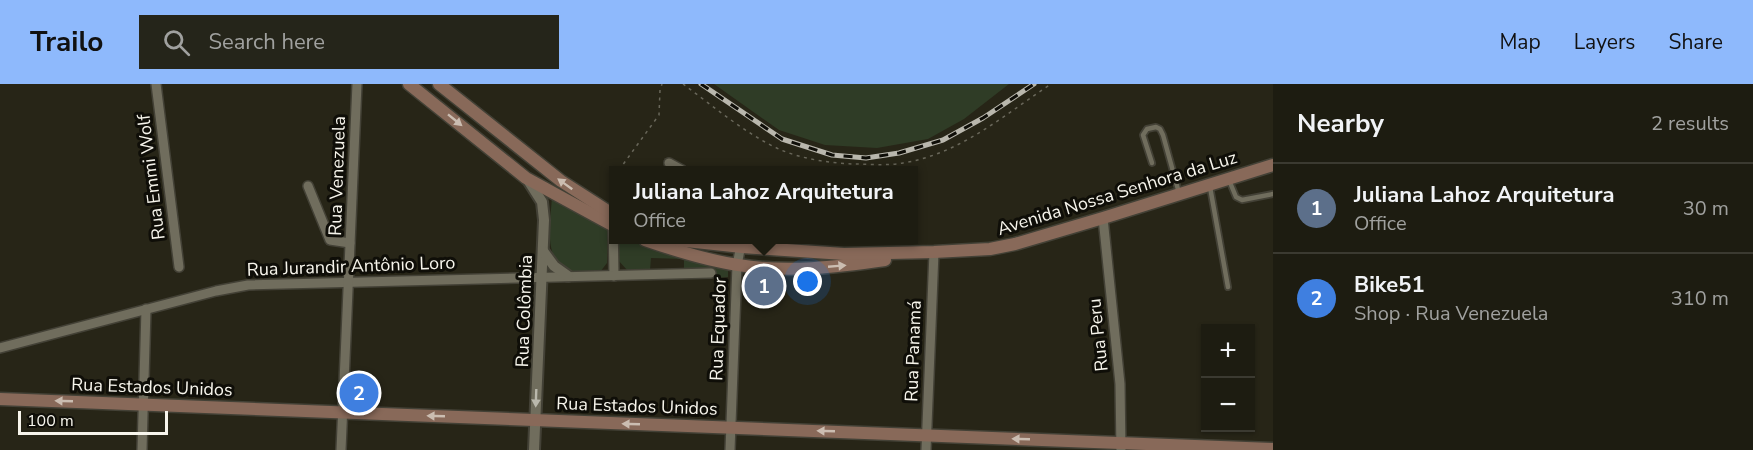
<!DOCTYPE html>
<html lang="en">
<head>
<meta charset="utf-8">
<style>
  :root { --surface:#1d1c11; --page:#25251a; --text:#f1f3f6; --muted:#a0a19f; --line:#3b3a31; --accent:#8eb9fc }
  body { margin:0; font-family:"Nunito Sans",sans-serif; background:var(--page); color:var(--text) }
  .controls { position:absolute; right:18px; bottom:18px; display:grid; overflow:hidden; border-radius:0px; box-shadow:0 2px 4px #0004 }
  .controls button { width:54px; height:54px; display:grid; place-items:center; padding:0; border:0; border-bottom:2px solid var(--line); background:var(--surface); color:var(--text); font:30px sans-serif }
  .scale { position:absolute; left:18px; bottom:15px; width:150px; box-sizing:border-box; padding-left:6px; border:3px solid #f7f5ec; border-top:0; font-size:16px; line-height:21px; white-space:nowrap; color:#f7f5ec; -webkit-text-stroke:4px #0f0e08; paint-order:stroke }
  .you { position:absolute; left:808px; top:198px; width:21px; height:21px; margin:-15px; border:4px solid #fff; border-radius:50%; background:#1a73e8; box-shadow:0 0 0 9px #1a73e833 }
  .badge { display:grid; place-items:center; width:39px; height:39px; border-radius:50%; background:var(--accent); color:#fff; font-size:20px; font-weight:700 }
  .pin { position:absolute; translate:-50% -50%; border:3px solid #fff; box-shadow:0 2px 6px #0006 }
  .popup { position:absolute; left:609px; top:82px; width:309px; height:78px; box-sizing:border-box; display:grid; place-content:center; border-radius:0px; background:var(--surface); filter:drop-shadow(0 2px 4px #0005); font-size:20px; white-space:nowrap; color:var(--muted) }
  .popup b { font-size:22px; color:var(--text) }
  .popup::after { content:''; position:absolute; left:50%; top:100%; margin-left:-12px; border:12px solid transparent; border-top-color:var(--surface) }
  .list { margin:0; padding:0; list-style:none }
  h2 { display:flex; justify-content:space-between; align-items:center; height:78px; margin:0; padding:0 24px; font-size:26px }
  h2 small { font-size:20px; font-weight:400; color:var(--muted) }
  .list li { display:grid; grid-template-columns:39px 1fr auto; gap:18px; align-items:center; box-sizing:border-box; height:90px; padding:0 24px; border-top:2px solid var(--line) }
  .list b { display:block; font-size:22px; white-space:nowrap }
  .list p { margin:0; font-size:20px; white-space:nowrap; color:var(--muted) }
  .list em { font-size:20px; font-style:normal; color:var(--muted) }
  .icon { flex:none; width:33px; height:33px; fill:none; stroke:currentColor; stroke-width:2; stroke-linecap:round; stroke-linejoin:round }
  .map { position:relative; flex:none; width:1273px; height:366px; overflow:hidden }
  header { display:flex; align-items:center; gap:36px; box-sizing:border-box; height:84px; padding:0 30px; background:var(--accent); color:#111 }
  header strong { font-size:28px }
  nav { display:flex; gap:33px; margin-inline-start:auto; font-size:21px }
  .search { width:420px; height:54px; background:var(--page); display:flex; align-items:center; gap:15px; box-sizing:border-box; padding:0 21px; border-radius:0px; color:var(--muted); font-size:22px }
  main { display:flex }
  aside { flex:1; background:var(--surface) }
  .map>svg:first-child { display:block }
  .green { fill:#2f3c26 }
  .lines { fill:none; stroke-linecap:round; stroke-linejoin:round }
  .service-casing { stroke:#434136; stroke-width:8 }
  .minor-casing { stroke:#434136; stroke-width:12 }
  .tertiary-casing { stroke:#434136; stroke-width:14 }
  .secondary-casing { stroke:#434136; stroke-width:15 }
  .path { stroke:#69675a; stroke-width:1.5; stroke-dasharray:3 4.5; stroke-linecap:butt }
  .service { stroke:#706d5d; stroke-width:4.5 }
  .minor { stroke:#706d5d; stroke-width:9 }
  .tertiary { stroke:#706d5d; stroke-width:10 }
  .secondary { stroke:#886959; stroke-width:12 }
  .rail-casing { stroke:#b9b7ad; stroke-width:5 }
  .rail { stroke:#0f0e08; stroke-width:3; stroke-dasharray:9; stroke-linecap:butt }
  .oneway { fill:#cbbdb1 }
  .oneway2 { fill:#bab8ac }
  .labels { text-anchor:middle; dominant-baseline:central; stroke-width:6; stroke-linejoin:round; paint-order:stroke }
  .street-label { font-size:18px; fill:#f7f5ec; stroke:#0f0e08 }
</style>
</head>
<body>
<header>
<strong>Trailo</strong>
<div class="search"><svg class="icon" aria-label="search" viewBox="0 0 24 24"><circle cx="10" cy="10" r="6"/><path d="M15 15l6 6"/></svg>Search here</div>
<nav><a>Map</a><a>Layers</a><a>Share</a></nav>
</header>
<main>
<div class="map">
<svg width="1273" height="366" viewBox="0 0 1273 366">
  <rect width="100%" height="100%" fill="#272517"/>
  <g class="green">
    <path d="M714,0H1009L964,35L928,55L877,64L825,61L779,46Z"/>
    <path d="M552,112L608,142L607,179L600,188C591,188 581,190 572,187C541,179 551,136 552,112Z"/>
    <path d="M618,156H633L664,167L728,184V193L715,194L714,185L684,186V175L651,174L650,186L628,187L618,176Z"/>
  </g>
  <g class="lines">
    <g class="service-casing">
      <g id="service">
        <path d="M1152,79L1143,51L1147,45L1156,43L1160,45L1163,51L1179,109"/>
        <path d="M1229,96L1236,113L1242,116L1273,110"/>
        <path d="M1210,103L1228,203"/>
        <path d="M613,127L614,100"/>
      </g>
    </g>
    <g class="minor-casing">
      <g id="minor">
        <path d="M156,0L179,183"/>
        <path d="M669,79L682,86"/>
        <path d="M308,102L330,156L350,159"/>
        <path d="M1103,134L1120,300L1121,366"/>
        <path d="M613,137L614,192"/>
        <path d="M0,264L216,207L248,201L711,189"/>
        <path d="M142,366L146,225"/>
        <path d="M341,366L357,0"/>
        <path d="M730,366L737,181L742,156"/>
        <path d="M926,366L934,168"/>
      </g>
    </g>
    <g class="tertiary-casing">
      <g id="tertiary">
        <path d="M528,96L542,118L544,136L534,366"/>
        <path d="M543,167L554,182L568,192"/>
      </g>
    </g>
    <g class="secondary-casing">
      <g id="secondary">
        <path d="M409,0L526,94L614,142"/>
        <path d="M439,0L561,97L614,131"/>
        <path d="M645,156C671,165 711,177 738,181C787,189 837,183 885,176"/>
        <path d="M677,156L742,163L844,170L934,168L990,165L1015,160L1103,134L1273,81"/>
        <path d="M0,315L1273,365"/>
      </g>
    </g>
    <g class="path">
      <path d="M683,0C713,22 747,51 781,66C803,75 829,79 853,80C869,80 887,82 903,79C960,70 1004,31 1051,0"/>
      <path d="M619,86L659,31L660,6L662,0"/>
    </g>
    <use href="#service" class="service"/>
    <use href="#minor" class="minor"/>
    <use href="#tertiary" class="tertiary"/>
    <use href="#secondary" class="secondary"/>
    <g class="rail-casing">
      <path id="rail" d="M701,0L782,55L832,71L866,74L899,69L943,56L983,34L1034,0"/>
    </g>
    <use href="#rail" class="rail"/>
  </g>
  <defs><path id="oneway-solid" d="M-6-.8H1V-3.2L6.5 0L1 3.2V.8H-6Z" transform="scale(1.5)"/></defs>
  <g class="oneway">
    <use href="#oneway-solid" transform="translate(455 36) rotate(39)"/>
    <use href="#oneway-solid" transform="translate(565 100) rotate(-144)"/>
    <use href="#oneway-solid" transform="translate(837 182) rotate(-5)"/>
    <use href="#oneway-solid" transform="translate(64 317) rotate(-178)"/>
    <use href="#oneway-solid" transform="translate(436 332) rotate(-178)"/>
    <use href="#oneway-solid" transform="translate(631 340) rotate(-178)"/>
    <use href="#oneway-solid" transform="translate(826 347) rotate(-178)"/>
    <use href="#oneway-solid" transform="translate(1021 355) rotate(-178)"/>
  </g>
  <use class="oneway2" href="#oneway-solid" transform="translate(536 314) rotate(92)"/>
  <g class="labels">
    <g class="street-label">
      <text transform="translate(337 92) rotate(-88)">Rua Venezuela</text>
      <text transform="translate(151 93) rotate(-97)">Rua Emmi Wolf</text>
      <text transform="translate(1117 109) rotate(-17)">Avenida Nossa Senhora da Luz</text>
      <text transform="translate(351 182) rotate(-2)">Rua Jurandir Antônio Loro</text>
      <text transform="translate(524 227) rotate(-88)">Rua Colômbia</text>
      <text transform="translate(718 245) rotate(-88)">Rua Equador</text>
      <text transform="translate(1098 251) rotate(-96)">Rua Peru</text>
      <text transform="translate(913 267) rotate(-88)">Rua Panamá</text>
      <text transform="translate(152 303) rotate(2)">Rua Estados Unidos</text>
      <text transform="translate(637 322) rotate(2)">Rua Estados Unidos</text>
    </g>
  </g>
</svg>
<div class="controls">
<button>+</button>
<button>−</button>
</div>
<div class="scale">100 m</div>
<div class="you"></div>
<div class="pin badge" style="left:764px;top:202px;background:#5c6f8a">1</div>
<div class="popup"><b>Juliana Lahoz Arquitetura</b>Office</div>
<div class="pin badge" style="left:359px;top:309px;background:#3f7fe0">2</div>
</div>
<aside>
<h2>Nearby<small>2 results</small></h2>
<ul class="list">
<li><span class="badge" style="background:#5c6f8a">1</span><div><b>Juliana Lahoz Arquitetura</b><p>Office</p></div><em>30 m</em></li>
<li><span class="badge" style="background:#3f7fe0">2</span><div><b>Bike51</b><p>Shop · Rua Venezuela</p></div><em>310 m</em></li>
</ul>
</aside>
</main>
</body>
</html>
